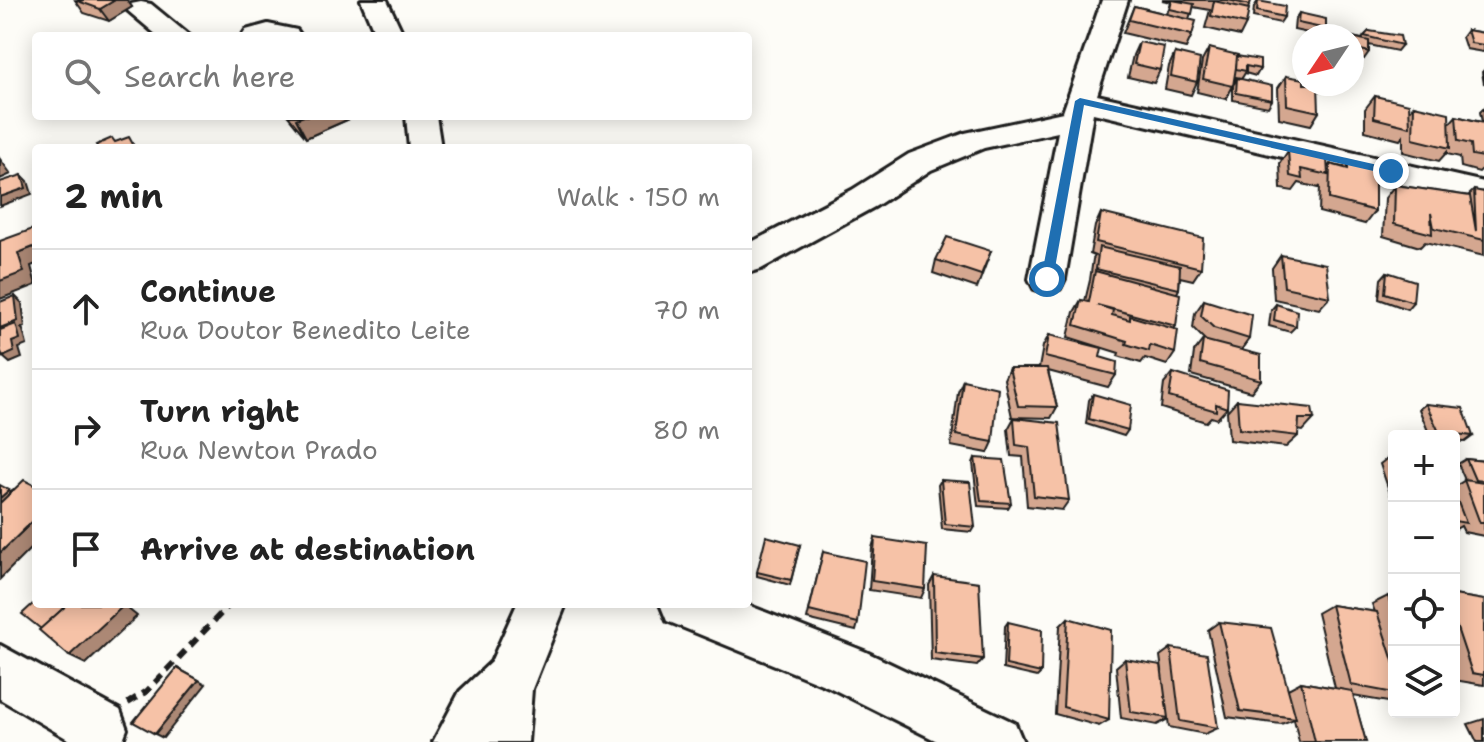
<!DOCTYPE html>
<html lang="en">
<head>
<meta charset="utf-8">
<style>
  :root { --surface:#fff; --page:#f2f2f2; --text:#222; --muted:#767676; --line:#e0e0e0 }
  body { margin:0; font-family:"Shantell Sans",sans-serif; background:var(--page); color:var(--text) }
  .controls { position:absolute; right:24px; bottom:24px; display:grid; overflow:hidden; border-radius:8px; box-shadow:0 4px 20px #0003 }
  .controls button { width:72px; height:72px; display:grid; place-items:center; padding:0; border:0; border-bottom:2px solid var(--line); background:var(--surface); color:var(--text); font:40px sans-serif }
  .compass { position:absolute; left:1292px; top:24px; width:72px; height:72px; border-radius:50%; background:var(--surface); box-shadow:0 4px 20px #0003; rotate:235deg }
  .stop { position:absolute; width:24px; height:24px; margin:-18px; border:6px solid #1f6fb2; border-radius:50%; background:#fff }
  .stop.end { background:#1f6fb2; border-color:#fff; box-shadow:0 2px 8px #0008 }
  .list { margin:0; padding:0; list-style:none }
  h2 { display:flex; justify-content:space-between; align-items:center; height:104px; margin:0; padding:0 32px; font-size:34px }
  h2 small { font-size:26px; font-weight:400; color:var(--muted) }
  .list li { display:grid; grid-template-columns:52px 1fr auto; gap:24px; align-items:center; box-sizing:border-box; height:120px; padding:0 32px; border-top:2px solid var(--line) }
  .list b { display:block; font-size:30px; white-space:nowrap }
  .list p { margin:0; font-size:26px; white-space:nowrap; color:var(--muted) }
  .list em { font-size:26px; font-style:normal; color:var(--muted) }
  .icon { flex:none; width:44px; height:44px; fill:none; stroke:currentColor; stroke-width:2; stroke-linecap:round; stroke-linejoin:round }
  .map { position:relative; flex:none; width:1484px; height:742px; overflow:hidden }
  .search { position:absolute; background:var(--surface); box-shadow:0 4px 20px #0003; left:32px; top:32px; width:720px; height:88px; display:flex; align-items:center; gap:20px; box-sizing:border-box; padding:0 28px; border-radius:8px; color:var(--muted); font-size:30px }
  .panel { position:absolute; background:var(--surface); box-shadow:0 4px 20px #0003; left:32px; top:144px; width:720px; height:464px; border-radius:8px }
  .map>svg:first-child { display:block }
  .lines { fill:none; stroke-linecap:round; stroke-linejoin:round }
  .minor-casing { stroke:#1c1c1c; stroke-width:6 }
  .path { stroke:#1c1c1c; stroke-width:6; stroke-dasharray:10 7; stroke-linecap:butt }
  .minor { fill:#fdfcf7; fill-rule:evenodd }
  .wall { fill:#d4a790; stroke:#1c1c1c; stroke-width:2 }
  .shaded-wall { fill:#ac8875; stroke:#1c1c1c; stroke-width:2 }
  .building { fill:#f6c2a7; stroke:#1c1c1c; stroke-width:2 }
  .route { fill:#1f6fb2 }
</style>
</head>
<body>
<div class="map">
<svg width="1484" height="742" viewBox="0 0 1484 742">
  <rect width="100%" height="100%" fill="#fdfcf7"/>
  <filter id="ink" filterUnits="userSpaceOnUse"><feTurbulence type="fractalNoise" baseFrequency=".0125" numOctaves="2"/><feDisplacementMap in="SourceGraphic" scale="16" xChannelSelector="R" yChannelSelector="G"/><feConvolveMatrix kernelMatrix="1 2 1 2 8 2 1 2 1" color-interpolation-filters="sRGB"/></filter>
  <g filter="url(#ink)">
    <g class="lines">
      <g class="minor-casing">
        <g id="minor">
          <path d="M361,0H387L404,36H376Z"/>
          <path d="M1102,0H1128L1097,95L1484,182V204L1093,113L1065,279L1060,289L1047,293L1034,289L1029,279L1058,132L984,148L931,170L876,206L761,269L748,273V244L852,190L909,154L965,133L1063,112Z"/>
          <path d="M141,2L151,4L190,36H158L127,10L131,4Z"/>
          <path d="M268,24L297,30L301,36H242L246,30Z"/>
          <path d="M406,116H436L441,148H409Z"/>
          <path d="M517,604H566L532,689L528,742H433L460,691L491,662Z"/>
          <path d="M660,604H745L864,651L1015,723L1023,742H939L829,687L667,621Z"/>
          <path d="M0,645L120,710L127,729L122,742H73L0,699Z"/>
        </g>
      </g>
      <path class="path" d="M128,703L147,691L230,604"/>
      <use href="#minor" class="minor"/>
    </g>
    <g class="wall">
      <path d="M75,0H127L132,7L109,21L84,13Z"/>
      <path d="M1162,0H1251L1248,9L1246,24L1240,36L1205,28L1210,10L1193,7L1189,19L1192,35L1186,48L1123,33L1134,6L1167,14L1171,2Z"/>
      <path d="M1258,1L1284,17L1280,23L1253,17L1254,7Z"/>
      <path d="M1299,13L1326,29L1322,36L1294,30L1295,19Z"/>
      <path d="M1467,30L1484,33V51L1483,52L1466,49L1462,37Z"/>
      <path d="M1369,31L1402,45L1397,51L1369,45V52L1364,59L1352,56V37L1362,39Z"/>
      <path d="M1139,42L1160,70L1154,83L1128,77L1133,55Z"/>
      <path d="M1209,48L1260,69L1256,76L1245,73L1242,78L1235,77L1234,84L1237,78L1272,100L1268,107L1233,100V86L1226,99L1197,92L1202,61Z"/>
      <path d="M1175,53L1197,82L1191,95L1165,89L1169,66Z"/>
      <path d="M1484,70V84L1482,72Z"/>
      <path d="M1286,76L1319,112L1311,125L1279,118L1278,88Z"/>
      <path d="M1375,96L1410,110L1414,105L1449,124L1456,116L1482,122L1480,112L1484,108V167L1479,172L1461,167L1460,157L1447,154V152L1439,161L1403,152V136L1400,140L1365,131V109Z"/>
      <path d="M288,116H356L306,138Z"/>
      <path d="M1288,151L1328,167L1330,164L1343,167L1348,161L1375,211L1365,224L1319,212L1320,186L1319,188L1299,183L1293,191L1281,189L1280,163Z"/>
      <path d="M1395,185L1468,196L1474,190L1484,192V256L1425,242L1420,247L1383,236L1385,198Z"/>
      <path d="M1101,213L1201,268L1193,280L1180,277L1179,289L1177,293L1176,326L1174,329L1175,353L1167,365L1145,358L1141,363L1118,356L1119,353L1068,337L1074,312L1081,300L1085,301L1090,280L1093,259L1095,256L1090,254L1095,226Z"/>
      <path d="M991,251L977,288L933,273L936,260Z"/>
      <path d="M1281,255L1330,297L1319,309L1274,299L1272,268Z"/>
      <path d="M1387,272L1413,302L1407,309L1379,299L1381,279Z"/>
      <path d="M1204,300L1249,339L1241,350L1261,380L1251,392L1191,375L1194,352L1203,340H1205L1193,328L1195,313Z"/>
      <path d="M1276,304L1296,326L1290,332L1269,326L1271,310Z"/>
      <path d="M1049,335L1100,357L1116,375L1108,387L1048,371L1057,407L1051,418L1012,417L1004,379L1009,368H1039L1043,346Z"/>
      <path d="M1173,373L1227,408L1217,419L1211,417L1206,422L1161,408L1164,384Z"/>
      <path d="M963,380L993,442L988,453L951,446L958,392Z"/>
      <path d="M1093,394L1128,430L1124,436L1086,424L1089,400Z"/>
      <path d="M1237,400L1314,419L1303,431L1298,430V436L1286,447L1229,440L1227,411Z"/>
      <path d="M1426,404L1473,436L1465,442L1454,441V436H1430L1419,409Z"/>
      <path d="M1014,418L1069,500L1062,510L1027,506L1023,457L1011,456L1008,429Z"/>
      <path d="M1394,453V505L1380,464Z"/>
      <path d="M975,458L1011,503L1008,508L978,506L973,463Z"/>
      <path d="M1466,459L1484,461V536L1464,532L1461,526L1454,530V487L1465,480L1458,464Z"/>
      <path d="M941,480L975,527L972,532L942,529L938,485Z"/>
      <path d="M875,538L925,589L921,598L869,590L872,548Z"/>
      <path d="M800,545L790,585L757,576V572Z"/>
      <path d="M823,552L858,623L856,631L807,619Z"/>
      <path d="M934,576L983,659L977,666L931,660L929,585Z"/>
      <path d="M1454,595L1484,600V685L1454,680Z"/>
      <path d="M1388,596L1394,597V659L1392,658L1394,664V700L1388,702L1353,696L1366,742H1299L1294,719L1281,724L1227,717L1208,630L1219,622L1288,689L1301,682L1335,688L1317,613L1331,605L1375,612L1372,604Z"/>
      <path d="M1068,618L1109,720L1099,726L1055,714L1060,626Z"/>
      <path d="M1008,622L1041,673L1037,677L1003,669L1005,626Z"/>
      <path d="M1171,648L1218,728L1205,734L1169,727L1168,719L1157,725L1121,718L1116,667L1125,659L1162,670L1160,656Z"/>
      <path d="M1484,719V742H1477L1468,724Z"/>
    </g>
    <g class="shaded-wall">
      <path d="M115,0H127L132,7L109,21L100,9Z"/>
      <path d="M304,116H356L306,138L296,119Z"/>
      <path d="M0,159L11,174L0,179Z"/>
      <path d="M22,175L28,181L32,194L0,206V197Z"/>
      <path d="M36,246V264L31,266L36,285L0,299V281L18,253Z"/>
      <path d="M15,296L22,303L25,327L21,328L23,330L27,345L19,348L22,358L10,363L3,357L6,356L0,358V328Z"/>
      <path d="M9,490L25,500L0,523V498Z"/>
      <path d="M36,518V543L0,579V553Z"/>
      <path d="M118,604H122L137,616L86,664L69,656Z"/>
      <path d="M177,668L206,684L163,738L155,734Z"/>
    </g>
    <g class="building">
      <path d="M75,0H115L100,9Z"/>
      <path d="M1172,0L1194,4L1192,14L1170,9Z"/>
      <path d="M1228,0H1251L1250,5Z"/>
      <path d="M1214,1L1249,9L1246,24L1211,16Z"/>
      <path d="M1258,1L1285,6L1284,17L1257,11Z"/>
      <path d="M1134,6L1196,21L1192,35L1129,20Z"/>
      <path d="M1299,13L1326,19V29L1298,23Z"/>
      <path d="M1467,30L1484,33V45L1471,43Z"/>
      <path d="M1369,31L1400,36L1402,45L1364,36Z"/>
      <path d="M1352,37L1369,41V52L1353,48L1352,53Z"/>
      <path d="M1139,42L1164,47L1160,70L1134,64Z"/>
      <path d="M1209,48L1238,55L1233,86L1203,79Z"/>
      <path d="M1175,53L1200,59L1197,82L1171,76Z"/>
      <path d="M1237,56L1260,60V69L1246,66V71L1236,69Z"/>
      <path d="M1286,76L1304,79V84H1318L1319,112L1287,105Z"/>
      <path d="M1237,78L1272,86V100L1236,93Z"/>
      <path d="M1375,96L1409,104L1410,127L1374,118Z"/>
      <path d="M1414,105L1449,113L1450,148L1413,139Z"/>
      <path d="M1456,116L1484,123V157L1472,155L1471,144L1458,141Z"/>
      <path d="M129,137L135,148H98L96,145L112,138L115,142Z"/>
      <path d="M1288,151L1327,158L1328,175L1301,169L1302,179L1290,176Z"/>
      <path d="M1348,161L1375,168V211L1329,199L1330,164L1348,169Z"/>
      <path d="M22,175L26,188L0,197V182Z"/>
      <path d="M1395,185L1470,196L1476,231L1474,190L1484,192V240L1434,228L1431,213L1432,234L1394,224Z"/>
      <path d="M1101,213L1203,238L1201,268L1096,242Z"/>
      <path d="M33,229L36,238V246L18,253L24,272L0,281V241Z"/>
      <path d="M947,237L991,251L981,275L936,260Z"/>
      <path d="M1099,247L1180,266L1179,289L1096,269Z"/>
      <path d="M1281,255L1326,264L1330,297L1284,287Z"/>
      <path d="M1095,271L1180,294L1176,326L1097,305L1113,310L1112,315L1130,320V316L1178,330L1175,353L1150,345L1149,351L1126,344L1127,341L1075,325L1081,300L1089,302Z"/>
      <path d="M1387,272L1415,281L1413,302L1385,293Z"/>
      <path d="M15,296L18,321L0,328V302Z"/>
      <path d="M1204,300L1252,315L1249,339L1214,328L1201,316Z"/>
      <path d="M1276,304L1297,311L1296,326L1274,320Z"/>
      <path d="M16,324L20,339L12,342L14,352L3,357L0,349V330Z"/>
      <path d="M1049,335L1102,348L1100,357L1117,362L1116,375L1045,357Z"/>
      <path d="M1203,340L1261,355V380L1200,363Z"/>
      <path d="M1009,368H1047L1057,407L1018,406Z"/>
      <path d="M1173,373L1228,390L1227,408L1216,404V411L1169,397Z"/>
      <path d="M963,380L998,388L993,442L956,435Z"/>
      <path d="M1093,394L1131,405L1128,430L1089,419Z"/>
      <path d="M1237,400L1312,408L1314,419H1299L1298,436L1239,429Z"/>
      <path d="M1426,404L1463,408L1473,436L1439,432Z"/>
      <path d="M1014,418L1059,423L1069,500L1034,496L1029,447L1016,445Z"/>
      <path d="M975,458L1004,460L1011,503L981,501Z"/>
      <path d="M1466,459L1484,461V481L1475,480Z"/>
      <path d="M24,480L36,486V518L0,553V503Z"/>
      <path d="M941,480L970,482L975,527L945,524Z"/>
      <path d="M1464,480L1484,483V523H1480Z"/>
      <path d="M0,485L9,490L0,498Z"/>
      <path d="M1454,492L1466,523L1454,521Z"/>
      <path d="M766,536L800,545L791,580L757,572Z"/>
      <path d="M875,538L927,546L925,589L872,581Z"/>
      <path d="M823,552L865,561L858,623L809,611Z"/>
      <path d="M934,576L979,582L983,659L935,653Z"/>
      <path d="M1454,595L1484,600V675L1472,673L1454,619Z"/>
      <path d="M1388,596L1394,597V616Z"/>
      <path d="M36,601V604H68L41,629L22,614Z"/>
      <path d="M68,604H118L122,607L69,656L39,630Z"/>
      <path d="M1331,605L1377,612L1394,664V693L1351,685Z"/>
      <path d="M1068,618L1111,630L1109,720L1063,707Z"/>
      <path d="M1008,622L1042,630L1041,673L1006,665Z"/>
      <path d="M1219,622L1271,628L1296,718L1240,711Z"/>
      <path d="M1171,648L1207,654L1218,728L1180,721Z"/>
      <path d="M1125,659L1161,665L1168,718L1131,712Z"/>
      <path d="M177,668L199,680L155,734L133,722Z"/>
      <path d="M1301,682L1352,691L1366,742H1315Z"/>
    </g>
  </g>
  <path class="route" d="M1080,98L1391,168L1396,171L1391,175L1084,105L1053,279L1047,283L1041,279L1075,101Z"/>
</svg>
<div class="controls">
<button>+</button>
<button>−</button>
<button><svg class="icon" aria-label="locate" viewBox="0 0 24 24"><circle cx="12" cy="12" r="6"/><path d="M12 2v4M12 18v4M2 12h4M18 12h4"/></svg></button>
<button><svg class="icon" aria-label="layers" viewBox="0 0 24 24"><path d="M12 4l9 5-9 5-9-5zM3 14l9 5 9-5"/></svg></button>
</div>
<svg class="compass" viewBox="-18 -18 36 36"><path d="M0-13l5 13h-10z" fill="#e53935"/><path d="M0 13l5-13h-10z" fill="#767676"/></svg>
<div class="stop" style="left:1047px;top:279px"></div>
<div class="stop end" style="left:1391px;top:171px"></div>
<div class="search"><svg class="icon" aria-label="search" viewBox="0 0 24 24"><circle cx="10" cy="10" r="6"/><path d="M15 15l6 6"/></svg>Search here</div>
<section class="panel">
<h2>2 min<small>Walk · 150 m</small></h2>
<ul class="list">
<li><svg class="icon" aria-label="ahead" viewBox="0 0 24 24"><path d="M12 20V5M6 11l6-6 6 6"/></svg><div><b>Continue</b><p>Rua Doutor Benedito Leite</p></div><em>70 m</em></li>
<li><svg class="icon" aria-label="right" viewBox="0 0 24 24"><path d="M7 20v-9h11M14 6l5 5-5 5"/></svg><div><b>Turn right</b><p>Rua Newton Prado</p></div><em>80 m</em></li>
<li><svg class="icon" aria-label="arrive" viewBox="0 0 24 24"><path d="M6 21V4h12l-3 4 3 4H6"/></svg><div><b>Arrive at destination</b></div></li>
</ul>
</section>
</div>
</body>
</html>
